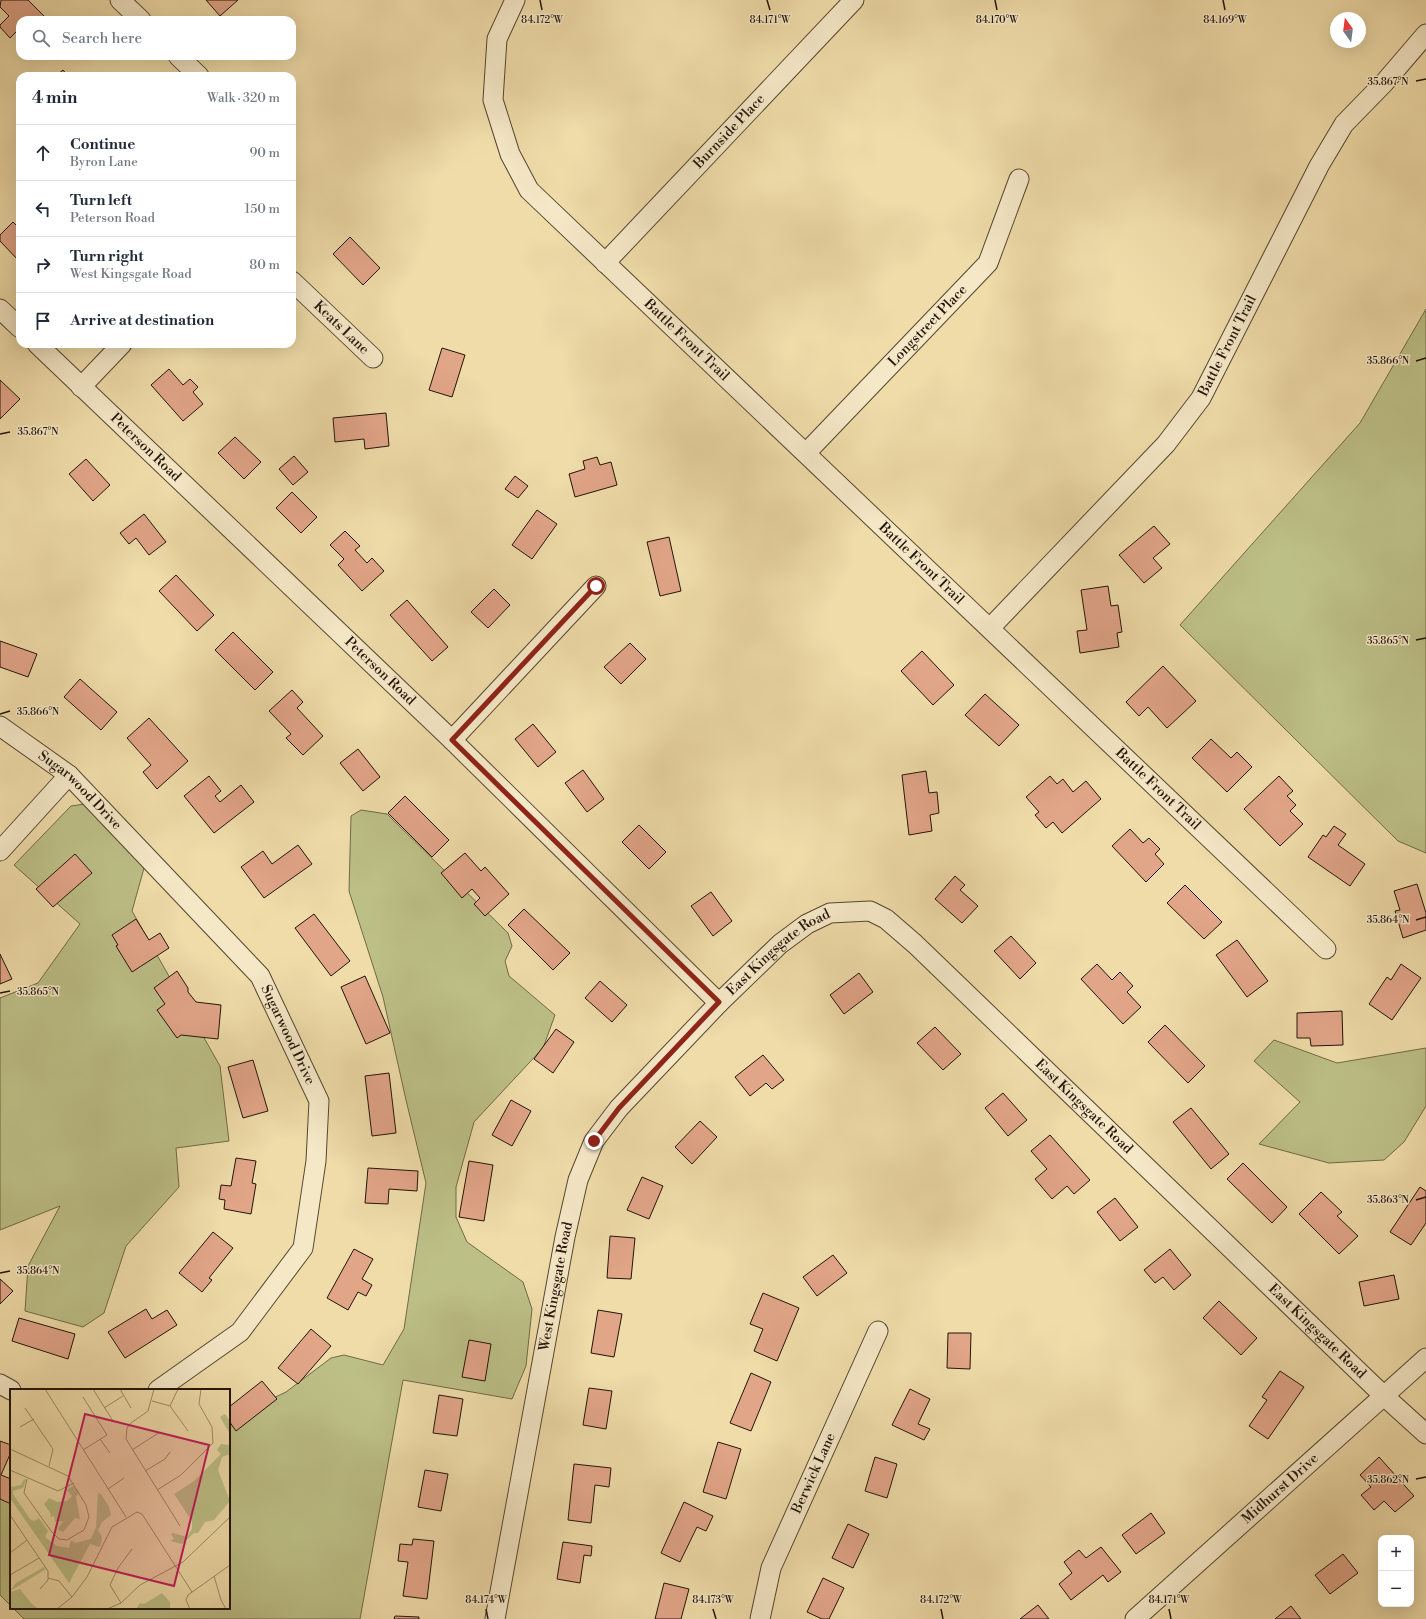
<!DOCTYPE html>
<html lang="en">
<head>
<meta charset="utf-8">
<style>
  :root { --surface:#fff; --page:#f2f2f3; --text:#1f2937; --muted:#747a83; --line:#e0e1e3 }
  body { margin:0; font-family:"Libre Bodoni",serif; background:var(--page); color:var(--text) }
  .controls { position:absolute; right:12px; bottom:12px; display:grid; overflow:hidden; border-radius:8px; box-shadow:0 4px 16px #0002 }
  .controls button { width:36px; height:36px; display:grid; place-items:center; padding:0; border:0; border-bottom:1px solid var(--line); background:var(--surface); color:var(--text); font:20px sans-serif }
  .compass { position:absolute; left:1330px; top:12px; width:36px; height:36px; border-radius:50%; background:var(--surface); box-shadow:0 4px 16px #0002; rotate:346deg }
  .stop { position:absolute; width:12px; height:12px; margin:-9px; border:3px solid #8f2418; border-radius:50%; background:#fff }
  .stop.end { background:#8f2418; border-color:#fff; box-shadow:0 1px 4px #0008 }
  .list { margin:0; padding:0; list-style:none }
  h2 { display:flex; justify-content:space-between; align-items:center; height:52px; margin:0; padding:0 16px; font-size:17px }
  h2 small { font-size:13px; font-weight:400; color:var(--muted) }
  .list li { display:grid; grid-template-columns:26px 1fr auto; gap:12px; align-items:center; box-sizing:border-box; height:56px; padding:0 16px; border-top:1px solid var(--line) }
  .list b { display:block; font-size:15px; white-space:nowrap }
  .list p { margin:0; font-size:13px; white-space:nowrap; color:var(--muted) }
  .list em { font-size:13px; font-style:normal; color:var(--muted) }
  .icon { flex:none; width:22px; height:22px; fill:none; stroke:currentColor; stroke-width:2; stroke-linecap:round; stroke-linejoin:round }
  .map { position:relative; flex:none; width:1426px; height:1619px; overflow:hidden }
  .search { position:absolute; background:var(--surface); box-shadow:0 4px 16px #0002; left:16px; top:16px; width:280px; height:44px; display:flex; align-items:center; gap:10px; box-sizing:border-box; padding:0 14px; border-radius:12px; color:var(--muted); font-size:15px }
  .panel { position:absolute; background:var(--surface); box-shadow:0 4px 16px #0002; left:16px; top:72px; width:280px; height:276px; border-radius:12px }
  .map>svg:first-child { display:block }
  .green { fill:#bcbf86; stroke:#6f6a47 }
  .building { fill:#e1a588; stroke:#221408 }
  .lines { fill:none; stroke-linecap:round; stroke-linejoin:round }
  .minor-casing { stroke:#554630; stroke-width:21 }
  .minor { stroke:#f5e8c7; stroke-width:19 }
  .route { stroke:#8f2418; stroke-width:5 }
  .ticks { fill:none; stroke:#221408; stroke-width:1.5 }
  .labels { text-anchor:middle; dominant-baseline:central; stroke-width:3; stroke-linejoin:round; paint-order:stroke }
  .street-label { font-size:14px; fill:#221408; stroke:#f5e8c7 }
  .inset-road { fill:none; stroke:#9d8c69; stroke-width:1 }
  .view { fill:#c2185b; fill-opacity:0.15; stroke:#c2185b; stroke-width:2 }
  .inset-edge { fill:none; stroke:#221408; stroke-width:2 }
  .ticks-label { font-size:10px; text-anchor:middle; fill:#221408; stroke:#f5e8c7; stroke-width:3; stroke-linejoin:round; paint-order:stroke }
</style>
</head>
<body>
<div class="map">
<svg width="1426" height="1619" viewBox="0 0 1426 1619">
  <rect width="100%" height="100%" fill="#efdca9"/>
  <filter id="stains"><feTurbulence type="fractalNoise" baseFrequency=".005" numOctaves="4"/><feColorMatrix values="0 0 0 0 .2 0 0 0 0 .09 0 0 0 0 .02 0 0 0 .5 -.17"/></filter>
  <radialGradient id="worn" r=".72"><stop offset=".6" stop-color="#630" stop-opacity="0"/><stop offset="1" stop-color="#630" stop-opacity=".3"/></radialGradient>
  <g class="green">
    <path d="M1426,309V853L1398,841L1180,625L1360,423Z"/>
    <path d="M85,804L146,861L132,911L220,1066L229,1141L176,1148L179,1187L126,1246L104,1313L83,1327L25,1311L28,1266L60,1206L0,1230V998L38,983L80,924L14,865L71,806Z"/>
    <path d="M361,810L387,814L508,933L512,946L505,961L509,976L555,1015L543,1048L474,1122L456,1187V1217L467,1242L523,1282L532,1309L526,1366L512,1399L403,1380L360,1619H24L13,1608H229V1407L242,1413L286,1392L331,1358L344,1355L383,1365L404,1329L426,1183L406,1100L383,997L349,891L351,816Z"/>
    <path d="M1274,1040L1337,1063L1426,1048V1106L1404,1142L1384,1160L1329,1163L1259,1144L1300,1102L1254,1061Z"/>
    <path d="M0,1489L11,1490V1606L0,1595Z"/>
  </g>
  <g class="building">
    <path d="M1,0H28L48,20H20V28L10,38L0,27V25L9,16L0,7Z"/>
    <path d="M206,0H238L220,16Z"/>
    <path d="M63,70L68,76H56Z"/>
    <path d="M13,222L20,229V262L0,241V235Z"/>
    <path d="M350,237L380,268L363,285L333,254Z"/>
    <path d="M442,348L465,355L452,397L429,390Z"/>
    <path d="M169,369L183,385L190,379L198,387L193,392L203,404L183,421L151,385Z"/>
    <path d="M0,380L20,399L0,419Z"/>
    <path d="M386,413L389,446L365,449L364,439L335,442L333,418Z"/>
    <path d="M235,437L261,462L244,479L218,453Z"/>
    <path d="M294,456L308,472L293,485L279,469Z"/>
    <path d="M597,457L600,465L611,462L617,485L575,497L569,474L585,469L583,461Z"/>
    <path d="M86,459L110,485L93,501L69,474Z"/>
    <path d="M515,476L528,486L518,498L505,489Z"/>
    <path d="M292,492L317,517L301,533L276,508Z"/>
    <path d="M537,510L557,524L532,559L512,545Z"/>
    <path d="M144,514L166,542L149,555L136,538L129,544L120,533Z"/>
    <path d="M1154,526L1170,544L1153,558L1162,568L1144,583L1119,555Z"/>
    <path d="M345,531L360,546L355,550L367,563L372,558L384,571L362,591L338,565L344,559L330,545Z"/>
    <path d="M669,537L681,591L660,596L647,542Z"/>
    <path d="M176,575L214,615L197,631L159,591Z"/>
    <path d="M1108,586L1111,606L1118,605L1122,632L1117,633L1119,647L1080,653L1077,631L1087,630L1081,590Z"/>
    <path d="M494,589L510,605L488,628L471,612Z"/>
    <path d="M407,600L448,647L432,661L390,615Z"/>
    <path d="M233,632L273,672L255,690L215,650Z"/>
    <path d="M0,641L37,654L28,677L0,667Z"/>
    <path d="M630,643L646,659L621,684L604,667Z"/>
    <path d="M922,651L954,685L933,705L901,671Z"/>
    <path d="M1163,666L1196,701L1167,728L1148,707L1139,716L1126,702Z"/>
    <path d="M80,679L117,712L101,730L64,697Z"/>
    <path d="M292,690L303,702L297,708L323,736L303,755L286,738L291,734L269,711Z"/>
    <path d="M985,694L1019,725L999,746L965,715Z"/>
    <path d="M149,718L188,761L157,789L143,772L151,765L127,738Z"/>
    <path d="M533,724L556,752L538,767L515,739Z"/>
    <path d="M1211,739L1231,758L1237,752L1252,767L1227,792L1192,758Z"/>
    <path d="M358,749L380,777L363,791L340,763Z"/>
    <path d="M583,770L604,799L587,812L565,783Z"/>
    <path d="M926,771L929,793L937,792L939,813L930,815L932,831L909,835L902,775Z"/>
    <path d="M209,776L221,791L215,796L220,802L241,785L254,802L214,833L184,796Z"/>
    <path d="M1050,776L1057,784L1063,779L1073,792L1086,781L1101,799L1062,833L1053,822L1046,828L1035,815L1039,812L1026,797Z"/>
    <path d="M1279,776L1293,791L1287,796L1296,805L1290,811L1303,824L1280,846L1244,809Z"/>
    <path d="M405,796L449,840L432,857L388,813Z"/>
    <path d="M639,825L666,852L649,869L622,842Z"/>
    <path d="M1334,826L1346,834L1338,845L1365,864L1350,886L1308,857L1323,835L1326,837Z"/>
    <path d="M1130,829L1143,843L1149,838L1160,849L1155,854L1164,864L1146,882L1112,846Z"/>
    <path d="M298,845L312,864L264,898L241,867L263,851L272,864Z"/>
    <path d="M465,853L481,871L485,867L509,894L485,916L474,904L480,898L472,889L462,898L441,873Z"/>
    <path d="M75,854L92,873L53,907L36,889Z"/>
    <path d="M955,876L965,885L960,890L978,906L962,923L935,899Z"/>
    <path d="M1417,884L1426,913V930L1403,938L1395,911L1400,910L1394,891Z"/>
    <path d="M1185,885L1222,922L1204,939L1167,903Z"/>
    <path d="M711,892L732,921L713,936L691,906Z"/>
    <path d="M524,909L570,953L553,970L508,925Z"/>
    <path d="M314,914L350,961L331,976L295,928Z"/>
    <path d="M136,919L149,940L160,933L169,948L132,972L116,946L118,945L112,935Z"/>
    <path d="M1011,936L1036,963L1020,979L994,951Z"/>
    <path d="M1237,940L1268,981L1247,997L1216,955Z"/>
    <path d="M0,954L12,979L0,984Z"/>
    <path d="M1097,964L1112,980L1120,972L1133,986L1127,992L1141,1007L1123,1024L1081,979Z"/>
    <path d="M1401,964L1421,978L1392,1020L1369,1004L1387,977L1391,980Z"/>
    <path d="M177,971L188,988V992L196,1002L221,1005L218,1039L181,1035L177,1038L157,1010L165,1004L154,988Z"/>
    <path d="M859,973L873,992L844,1014L830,995Z"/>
    <path d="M365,976L390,1033L366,1044L341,987Z"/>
    <path d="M600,981L627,1005L612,1022L585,998Z"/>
    <path d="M1342,1011L1343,1045L1311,1046L1310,1038H1297V1013Z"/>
    <path d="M1165,1025L1205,1066L1188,1083L1148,1042Z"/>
    <path d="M935,1027L961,1054L943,1070L917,1043Z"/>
    <path d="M556,1029L574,1042L553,1073L534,1059Z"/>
    <path d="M763,1055L784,1080L772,1089L766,1083L750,1096L735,1077Z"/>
    <path d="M253,1060L268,1111L243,1118L228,1067Z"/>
    <path d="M389,1073L396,1133L372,1136L365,1076Z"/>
    <path d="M1003,1093L1027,1120L1008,1136L985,1108Z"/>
    <path d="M511,1100L531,1111L512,1146L492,1135Z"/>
    <path d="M1191,1108L1229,1154L1211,1169L1173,1122Z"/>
    <path d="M700,1121L717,1137L692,1164L675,1147Z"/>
    <path d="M1050,1135L1090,1180L1074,1194L1067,1186L1052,1199L1035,1179L1047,1169L1031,1151Z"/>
    <path d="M236,1158L256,1161L252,1183L256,1184L251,1214L224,1209L225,1200L219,1199L221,1185L231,1186Z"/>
    <path d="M469,1161L493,1165L484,1221L459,1217Z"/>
    <path d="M1243,1163L1287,1207L1272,1223L1227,1179Z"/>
    <path d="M368,1168L418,1171L417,1191L389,1189L388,1204L365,1203Z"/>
    <path d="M642,1177L663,1186L649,1219L627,1210Z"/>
    <path d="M1420,1187L1426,1191V1223L1411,1245L1390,1232Z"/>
    <path d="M1321,1192L1342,1212L1337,1216L1358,1236L1339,1254L1299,1214Z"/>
    <path d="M1115,1198L1138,1227L1120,1241L1097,1212Z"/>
    <path d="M213,1232L233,1248L209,1278L212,1280L202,1292L179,1273Z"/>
    <path d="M610,1236L635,1238L631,1279L607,1278Z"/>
    <path d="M354,1249L373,1259L362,1279L372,1285L366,1296L358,1292L348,1310L327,1298Z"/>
    <path d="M1170,1249L1191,1275L1174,1290L1163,1277L1155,1283L1144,1270Z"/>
    <path d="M833,1255L847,1273L817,1296L803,1277Z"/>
    <path d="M1394,1275L1399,1299L1364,1306L1359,1282Z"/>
    <path d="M0,1279L13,1291L0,1304Z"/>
    <path d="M763,1293L799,1308L777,1361L754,1351L763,1329L750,1324Z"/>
    <path d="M1219,1301L1257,1338L1241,1355L1203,1318Z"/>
    <path d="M146,1309L152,1319L167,1310L177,1325L125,1358L108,1332Z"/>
    <path d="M598,1310L622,1314L614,1357L591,1353Z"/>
    <path d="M19,1318L75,1334L68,1359L12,1341Z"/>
    <path d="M311,1329L331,1346L298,1384L278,1368Z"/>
    <path d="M948,1333H971L970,1369L947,1368Z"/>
    <path d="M469,1340L491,1344L485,1381L462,1377Z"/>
    <path d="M1280,1371L1304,1387L1268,1439L1249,1426L1267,1400L1262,1397Z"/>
    <path d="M751,1373L771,1382L751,1431L730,1423Z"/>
    <path d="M262,1381L277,1399L236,1431L229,1421V1407Z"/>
    <path d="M589,1388L612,1391L606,1429L583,1425Z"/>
    <path d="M910,1389L930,1399L918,1424L930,1429L924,1440L892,1425Z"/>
    <path d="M439,1395L463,1399L457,1436L433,1433Z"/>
    <path d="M0,1441L11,1445V1452L1,1475L11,1479V1504L0,1499Z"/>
    <path d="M718,1442L741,1449L726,1499L703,1492Z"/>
    <path d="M875,1457L897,1464L887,1498L865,1491Z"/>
    <path d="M1379,1457L1414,1496L1395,1512L1384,1501L1374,1510L1361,1495L1371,1487L1360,1475Z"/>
    <path d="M574,1464L611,1468L609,1487L595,1485L591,1523L568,1520Z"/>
    <path d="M425,1470L448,1474L441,1511L418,1507Z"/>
    <path d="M684,1502L713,1516L706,1531L697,1527L680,1562L661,1553Z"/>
    <path d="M1151,1513L1165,1533L1136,1554L1122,1535Z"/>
    <path d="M848,1524L869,1534L853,1568L832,1558Z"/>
    <path d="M413,1539L434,1541L427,1599L403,1596L408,1562L398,1561L400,1544L412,1545Z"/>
    <path d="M563,1542L592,1546L591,1556L584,1555L580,1583L557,1579Z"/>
    <path d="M1101,1547L1121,1572L1108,1582L1103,1575L1071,1600L1059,1584L1072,1573L1064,1562L1079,1550L1086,1558Z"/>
    <path d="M1343,1554L1358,1573L1330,1594L1315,1575Z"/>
    <path d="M823,1578L844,1588L829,1619H822L807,1612Z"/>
    <path d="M664,1583L689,1589L681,1619H655Z"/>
    <path d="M1038,1605L1049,1619H1020Z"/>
    <path d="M1291,1606L1301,1619H1275Z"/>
    <path d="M395,1616L419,1617V1619H394Z"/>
  </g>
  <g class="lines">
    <g class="minor-casing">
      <g id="minor">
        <path d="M120,0L141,20"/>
        <path id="s1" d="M515,0L497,39L493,100L510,154L529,190L1326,949"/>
        <path d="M178,56L199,76"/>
        <path id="s2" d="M605,263L854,0"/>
        <path id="s3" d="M292,281L373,358"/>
        <path d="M0,309L20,328"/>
        <path id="s4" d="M37,344L452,740L719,1003"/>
        <path d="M81,387L122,344"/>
        <path id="s5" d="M806,453L988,263L1019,179"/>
        <path id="s6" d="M990,628L1166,444L1201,398L1319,166L1344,124L1384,83L1426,34"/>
        <path id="s7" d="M0,726L69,775L260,976L319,1101L316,1161L303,1248L240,1332L158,1390"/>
        <path d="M452,740L596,586"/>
        <path d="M0,851L69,775"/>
        <path d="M0,1384L11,1390"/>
        <path id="s8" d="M495,1619L565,1237L578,1180L594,1141L619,1108L719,1003L780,944L807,924L830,913L870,911L886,919L915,944L1384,1396L1426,1434"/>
        <path id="s9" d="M760,1619L771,1568L878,1331"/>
        <path id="s10" d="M1135,1619L1426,1358"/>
      </g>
    </g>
    <use href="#minor" class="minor"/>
  </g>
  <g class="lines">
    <path class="route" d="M594,1141L619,1108L719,1002L452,740L596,586"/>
  </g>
  <path class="ticks" d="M540,0L542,10M767,0L770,10M995,0L997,10M1223,0L1225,10M1416,81L1426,79M1416,361L1426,358M0,434L10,432M1416,640L1426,638M0,714L10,711M1416,920L1426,917M0,993L10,991M1416,1200L1426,1197M0,1273L10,1271M1416,1479L1426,1477M486,1609L488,1619M713,1609L716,1619M941,1609L943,1619M1169,1609L1171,1619"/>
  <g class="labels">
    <g class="street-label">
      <text stroke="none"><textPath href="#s2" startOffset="181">Burnside Place</textPath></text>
      <text stroke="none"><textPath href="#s5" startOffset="176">Longstreet Place</textPath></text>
      <text stroke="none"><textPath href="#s3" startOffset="68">Keats Lane</textPath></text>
      <text stroke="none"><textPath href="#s1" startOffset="419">Battle Front Trail</textPath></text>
      <text stroke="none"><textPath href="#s6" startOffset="371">Battle Front Trail</textPath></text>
      <text stroke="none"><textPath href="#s4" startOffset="150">Peterson Road</textPath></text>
      <text stroke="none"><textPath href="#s1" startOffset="743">Battle Front Trail</textPath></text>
      <text stroke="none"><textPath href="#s4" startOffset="474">Peterson Road</textPath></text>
      <text stroke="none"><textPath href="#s1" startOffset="1070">Battle Front Trail</textPath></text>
      <text stroke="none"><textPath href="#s7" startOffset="103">Sugarwood Drive</textPath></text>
      <text stroke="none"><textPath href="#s8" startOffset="754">East Kingsgate Road</textPath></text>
      <text stroke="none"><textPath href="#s7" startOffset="427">Sugarwood Drive</textPath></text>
      <text stroke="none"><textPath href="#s8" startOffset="1150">East Kingsgate Road</textPath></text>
      <text stroke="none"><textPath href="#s8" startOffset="338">West Kingsgate Road</textPath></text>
      <text stroke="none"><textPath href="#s8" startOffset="1474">East Kingsgate Road</textPath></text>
      <text stroke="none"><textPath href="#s9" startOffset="156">Berwick Lane</textPath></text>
      <text stroke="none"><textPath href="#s10" startOffset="195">Midhurst Drive</textPath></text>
    </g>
  </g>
  <g transform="translate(10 1389)">
    <rect width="220" height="220" fill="#efdca9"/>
    <path d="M215,25L220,32V45L210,28ZM220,54V65L212,68L208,81L220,112L204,131L195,133L188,144H184L172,155L160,152L164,150L161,145L163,144L177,148L182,140V132L164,105L184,92L211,65L207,61L211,55L219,56ZM14,90L16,91L13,99L3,102V105L20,130L24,132L29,129L38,142L35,148L47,157L59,159L61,151L65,154L81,150L86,138L88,104L91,105L99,118L101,126L92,133L88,141L92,148L91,156L89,158L80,155L59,194L0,109V98L11,96ZM63,97L69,103L66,108L70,130L65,129L53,143L48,140L53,132L45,133L44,127L40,128L41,125L34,115L39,109L47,113L57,112L62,107L57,101ZM34,178L36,180L0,202L6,194ZM10,200L21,214L27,219L0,220V203ZM152,204L160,213V220H126L130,214L134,215Z" fill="#bcbf86"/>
    <path class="inset-road" d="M35,0L116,128M83,0L103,32M110,0L121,19M144,0L138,22L121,34L117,39L116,50L170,137M73,8L97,46L73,61M142,12L160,17L178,42M160,17L168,0M15,19L43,60L39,77M94,19L113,7M10,38L24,30M90,50L100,64M0,60L58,87L76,116L79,128L74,141L57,151L49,150L41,142L14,104L17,90M122,61L150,43M0,81L48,102L64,94M135,82L155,70L160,63M98,100L114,89M147,101L171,86L203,54L202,38L189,15L191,0M0,126L38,182V191L30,200M0,164L17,151M0,186L29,169M204,187L211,211L216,220M38,189L49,192L62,208M111,214L100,196L108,179L122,160M47,220L62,208L77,188L102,138L127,123L132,125L182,203M97,220L111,214L130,196L173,173L220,128M180,220L176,211L178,206L220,176"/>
    <path class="view" d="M75,25L199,56L164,197L39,166Z"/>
    <rect width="220" height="220" class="inset-edge"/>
  </g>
  <g class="ticks-label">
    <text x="1225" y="23">84.169°W</text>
    <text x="542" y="23">84.172°W</text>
    <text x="770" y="23">84.171°W</text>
    <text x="997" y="23">84.170°W</text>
    <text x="1388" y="85">35.867°N</text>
    <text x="1388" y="364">35.866°N</text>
    <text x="38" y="435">35.867°N</text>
    <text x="1388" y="644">35.865°N</text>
    <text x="38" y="715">35.866°N</text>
    <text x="1388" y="923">35.864°N</text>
    <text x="38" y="995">35.865°N</text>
    <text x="1388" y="1203">35.863°N</text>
    <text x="38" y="1274">35.864°N</text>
    <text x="1388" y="1483">35.862°N</text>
    <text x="486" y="1603">84.174°W</text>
    <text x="713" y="1603">84.173°W</text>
    <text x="941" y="1603">84.172°W</text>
    <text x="1169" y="1603">84.171°W</text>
  </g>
  <rect width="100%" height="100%" filter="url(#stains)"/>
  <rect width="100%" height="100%" fill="url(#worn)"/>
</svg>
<div class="controls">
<button>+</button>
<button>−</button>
</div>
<svg class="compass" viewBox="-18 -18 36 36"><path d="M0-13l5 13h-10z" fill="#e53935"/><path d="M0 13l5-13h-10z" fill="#747a83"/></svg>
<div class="stop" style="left:596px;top:586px"></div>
<div class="stop end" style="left:594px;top:1141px"></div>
<div class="search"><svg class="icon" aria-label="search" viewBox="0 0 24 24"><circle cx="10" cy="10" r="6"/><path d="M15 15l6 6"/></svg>Search here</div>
<section class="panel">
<h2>4 min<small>Walk · 320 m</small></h2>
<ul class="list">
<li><svg class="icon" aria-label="ahead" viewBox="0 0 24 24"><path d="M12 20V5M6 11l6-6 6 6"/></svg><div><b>Continue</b><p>Byron Lane</p></div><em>90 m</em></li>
<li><svg class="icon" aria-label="left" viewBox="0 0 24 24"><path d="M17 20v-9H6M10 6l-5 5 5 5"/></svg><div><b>Turn left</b><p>Peterson Road</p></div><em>150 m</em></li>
<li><svg class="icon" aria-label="right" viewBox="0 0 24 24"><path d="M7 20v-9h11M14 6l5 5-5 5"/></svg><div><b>Turn right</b><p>West Kingsgate Road</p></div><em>80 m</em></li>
<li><svg class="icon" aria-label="arrive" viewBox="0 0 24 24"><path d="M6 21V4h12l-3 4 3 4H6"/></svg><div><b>Arrive at destination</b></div></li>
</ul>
</section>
</div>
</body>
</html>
